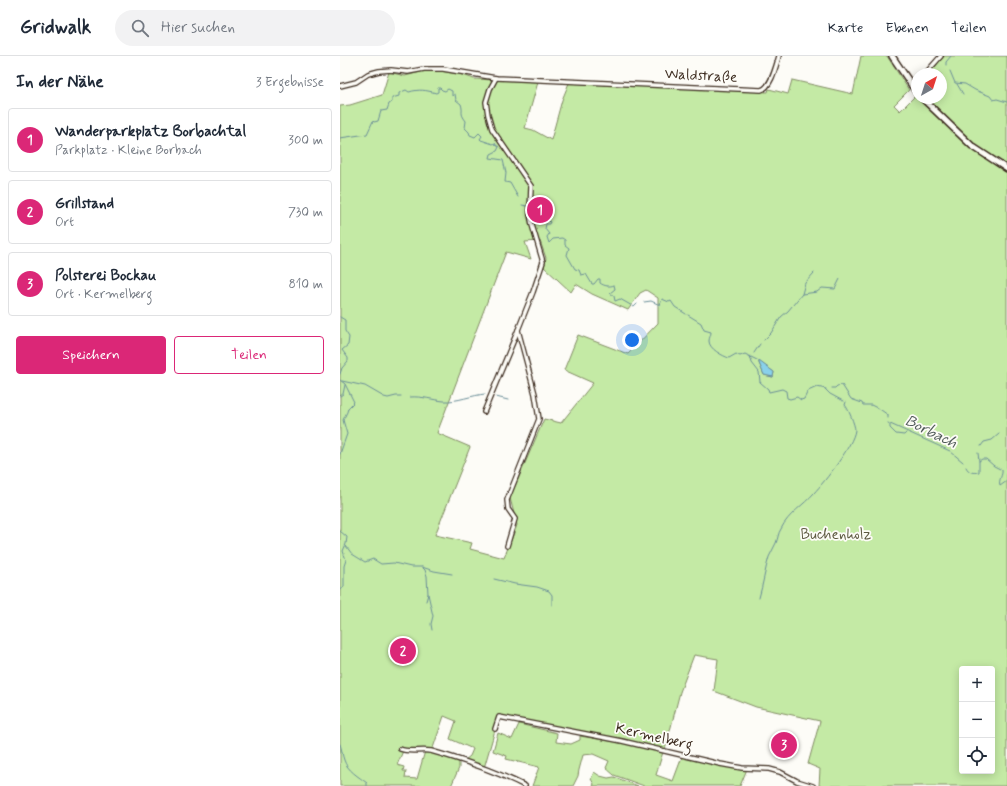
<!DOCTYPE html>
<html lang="de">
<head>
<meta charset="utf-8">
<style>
  :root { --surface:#fff; --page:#f2f2f3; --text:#1f2937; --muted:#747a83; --line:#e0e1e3; --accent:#db2777 }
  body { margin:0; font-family:Mynerve,sans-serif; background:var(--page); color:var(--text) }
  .controls { position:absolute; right:12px; bottom:12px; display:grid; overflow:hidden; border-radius:4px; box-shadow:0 2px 10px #0003 }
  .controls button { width:36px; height:36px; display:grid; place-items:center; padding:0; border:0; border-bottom:1px solid var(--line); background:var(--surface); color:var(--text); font:20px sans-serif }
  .compass { position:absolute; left:571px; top:12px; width:36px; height:36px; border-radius:50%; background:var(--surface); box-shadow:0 2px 10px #0003; rotate:39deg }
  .you { position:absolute; left:292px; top:284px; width:14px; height:14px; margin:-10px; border:3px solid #fff; border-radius:50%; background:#1a73e8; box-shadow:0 0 0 6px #1a73e833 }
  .badge { display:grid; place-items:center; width:26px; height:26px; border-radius:50%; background:var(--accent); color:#fff; font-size:13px; font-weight:700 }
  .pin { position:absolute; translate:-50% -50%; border:2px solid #fff; box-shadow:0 1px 4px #0006 }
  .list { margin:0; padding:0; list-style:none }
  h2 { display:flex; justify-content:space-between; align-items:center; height:52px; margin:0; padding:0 16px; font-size:17px }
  h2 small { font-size:13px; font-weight:400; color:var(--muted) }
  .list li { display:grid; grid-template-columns:26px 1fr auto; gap:12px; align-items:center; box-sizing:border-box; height:64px; margin:0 8px 8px; padding:0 8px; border:1px solid var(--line); border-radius:4px }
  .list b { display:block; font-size:15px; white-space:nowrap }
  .list p { margin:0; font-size:13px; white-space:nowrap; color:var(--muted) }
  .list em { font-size:13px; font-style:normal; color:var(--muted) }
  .actions { display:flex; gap:8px; padding:12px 16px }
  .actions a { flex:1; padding:9px 0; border:1px solid var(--accent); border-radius:4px; text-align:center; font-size:14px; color:var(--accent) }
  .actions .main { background:var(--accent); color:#fff }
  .icon { flex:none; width:22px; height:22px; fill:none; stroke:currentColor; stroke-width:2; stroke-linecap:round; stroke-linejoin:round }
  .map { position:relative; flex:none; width:667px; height:730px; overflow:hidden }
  header { display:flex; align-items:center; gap:24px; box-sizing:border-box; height:56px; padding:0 20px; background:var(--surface); border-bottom:1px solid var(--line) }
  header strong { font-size:19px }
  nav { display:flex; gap:22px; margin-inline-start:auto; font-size:14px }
  .search { width:280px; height:36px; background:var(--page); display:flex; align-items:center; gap:10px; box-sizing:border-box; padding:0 14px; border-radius:22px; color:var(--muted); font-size:15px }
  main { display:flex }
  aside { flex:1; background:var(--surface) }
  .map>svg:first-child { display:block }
  .green { fill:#c4eaa5; stroke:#808a62; fill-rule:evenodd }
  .water { fill:#89d1ea; stroke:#6a8e98 }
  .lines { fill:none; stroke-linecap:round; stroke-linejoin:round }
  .stream { stroke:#6a8e98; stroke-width:1 }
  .minor-casing { stroke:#3b2a1e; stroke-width:6 }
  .secondary-casing { stroke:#3b2a1e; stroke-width:8 }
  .minor { stroke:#fdfcf7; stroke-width:3.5 }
  .secondary { stroke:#fdfcf7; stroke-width:5 }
  .labels { text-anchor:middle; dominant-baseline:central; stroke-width:3.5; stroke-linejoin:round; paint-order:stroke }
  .street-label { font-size:15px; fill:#3b2a1e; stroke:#fdfcf7 }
  .park-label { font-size:15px; fill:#5d5a40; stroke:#fdfcf7 }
  .water-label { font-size:16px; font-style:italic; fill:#525c5b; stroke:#fdfcf7 }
</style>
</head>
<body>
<header>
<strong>Gridwalk</strong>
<div class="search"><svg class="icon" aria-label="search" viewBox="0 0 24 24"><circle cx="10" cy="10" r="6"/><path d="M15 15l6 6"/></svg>Hier suchen</div>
<nav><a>Karte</a><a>Ebenen</a><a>Teilen</a></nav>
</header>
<main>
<aside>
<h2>In der Nähe<small>3 Ergebnisse</small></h2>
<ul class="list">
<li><span class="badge">1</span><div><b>Wanderparkplatz Borbachtal</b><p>Parkplatz · Kleine Borbach</p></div><em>300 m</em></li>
<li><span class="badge">2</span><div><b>Grillstand</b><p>Ort</p></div><em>730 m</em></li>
<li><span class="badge">3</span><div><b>Polsterei Bockau</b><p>Ort · Kermelberg</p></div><em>810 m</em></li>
</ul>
<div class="actions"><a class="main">Speichern</a><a>Teilen</a></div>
</aside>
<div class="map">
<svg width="667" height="730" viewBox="0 0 667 730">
  <rect width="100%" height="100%" fill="#fdfcf7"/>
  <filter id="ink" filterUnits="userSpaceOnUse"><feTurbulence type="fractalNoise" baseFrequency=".025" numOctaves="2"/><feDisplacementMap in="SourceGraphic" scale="8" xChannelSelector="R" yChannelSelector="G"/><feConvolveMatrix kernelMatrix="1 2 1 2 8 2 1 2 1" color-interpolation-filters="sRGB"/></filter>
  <g filter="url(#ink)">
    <g class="green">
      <path d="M521,0H547L569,34L554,49L560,55L575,40L577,33V42H601V18H589L604,0H667V730H479L480,713L468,708L480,665L416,651L374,635L378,603L354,599L340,636L325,694L284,684L157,660L153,673L155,674L144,712L125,704L130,700L133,693L110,683L116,665L104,660L92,695C82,692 73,694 63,693L61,694L63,695L57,709L64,711L63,715H66L65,722L77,723L85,695L119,704V712L111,730H0V50L10,49L42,39L49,16L65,20L84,15L95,14L123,19L134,23L198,26L185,72L193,74L211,84L222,44L229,27L428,36L429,33L448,38L452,24L513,38ZM200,185L206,202L204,211L231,236L236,228L252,238L288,254L300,237L306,234L318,242V267L288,298L238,279L224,314L253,327L221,367L204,363L170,442L177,469L164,502L130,493L132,487L95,479L130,391L97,377L166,196L191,203L185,186ZM419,306L434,316L433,321L424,319L419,307ZM622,613H652V715H622Z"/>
      <path d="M179,668L217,677L216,686L231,688L240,684V680L294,689L323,696L316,719L333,725L342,701L402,714L407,713L400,730H304L274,719L266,712L269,705L253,698L243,699L239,714L238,720L233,730H192L199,711L166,703L167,700L153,695L158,677L172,683Z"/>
      <path d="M254,716L260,720L268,722L274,721L298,730H253L254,728L251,723Z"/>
    </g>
    <path class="water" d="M419,305L434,316L433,321L424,319L419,307Z"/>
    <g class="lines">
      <g class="stream">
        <path d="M606,9V6L611,0"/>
        <path d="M610,15L615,27L625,28L635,34L650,40L653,44L657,43L667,46"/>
        <path d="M617,28L623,38"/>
        <path d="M0,82L27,78L33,65L34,66L38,65L41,55L47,54L49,48L52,46V42L59,40V37L66,34L69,36C79,33 86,34 96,37L98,36V32H100L102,34L105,35L108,33L112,35V40L115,38L116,44L121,48C124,57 119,56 126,65L125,72L129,76L130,79L135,81L139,77L142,80L140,83L141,84L153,88L155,87L156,89L159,91L157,95L151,98L150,102L163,104L166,117L165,126L170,127L178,141"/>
        <path d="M182,149L187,150"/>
        <path d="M192,152C195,160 201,163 208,164L210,166L209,168H206L205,173L209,178L207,181L209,187L213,183L222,182L225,184V189L229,192L227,199L235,213L239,214L241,219L246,218L252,228H254L258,223H260V227C264,230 270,231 274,229L275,233L270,237L274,240L275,245L280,243L294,251L297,248"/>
        <path d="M462,238L465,227L474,217"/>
        <path d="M304,246L311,245L320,249L322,243L329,246L331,245L335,251L346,258"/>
        <path d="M348,259L361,267L364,274L371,276C371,279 369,282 369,285C369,293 383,300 389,302L396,298L400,300L405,298L419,305"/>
        <path d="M0,261L5,264V275L9,281L8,289L2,294L8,302V305L2,312L0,318"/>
        <path d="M424,284L431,277L441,261L448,255L462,238L477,236L482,232L495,233L500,223"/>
        <path d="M414,297L420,288"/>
        <path d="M410,300L412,307L419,316L420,326L428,333L429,336L442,333L446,335L447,342L450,343L457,341L461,344L464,343L468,335L477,331L486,333"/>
        <path d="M0,324L5,328L14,346L8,352L7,356L3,364L7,378L0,398"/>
        <path d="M2,325L25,330L44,341L48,342L56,340H61"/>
        <path d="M492,332H495L497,330L502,329L511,343L522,347L523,349H531L541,354L548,359V362"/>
        <path d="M485,333L490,338L503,345"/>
        <path d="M0,340L3,338L5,329"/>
        <path d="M70,341C82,340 93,344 104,345C116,346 133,339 145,338"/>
        <path d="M156,341L168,344"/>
        <path d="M548,367L610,395L623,406"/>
        <path d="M550,369V372L556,378L564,379L566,377"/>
        <path d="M641,390L644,386L652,384L659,378"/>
        <path d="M638,397L639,405"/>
        <path d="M626,411C629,417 633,417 639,416V405L642,403H646L654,410L662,414C663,419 658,424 660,430L667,425"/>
        <path d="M0,475L7,481L6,488L3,495L6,504L4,510V531L0,534"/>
        <path d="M6,490L12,498L25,506L33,503L41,508L54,507L71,511H82L94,515L112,518"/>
        <path d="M82,511L85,514L87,520L88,538L93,560L91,568L92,574"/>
        <path d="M154,523L175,528L197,531L209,535L212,539V549"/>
        <path d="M419,542C423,528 425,514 429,501C431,496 434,492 436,487C438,483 438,477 441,473C448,458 464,449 474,437C485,425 513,390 515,374C515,369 508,352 505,349L506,346"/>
        <path d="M86,545L88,538"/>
        <path d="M0,688C2,693 2,699 4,704C7,714 19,721 27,727V730"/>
      </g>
      <g class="minor-casing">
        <g id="minor">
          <path d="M585,18L601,0"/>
          <path d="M156,22L150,33L146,46L148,59L152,73L191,130L190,158L192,169L203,206L193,236L178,274L195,338L199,363L167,444L168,453L175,463L167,490"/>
          <path d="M0,30L16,26L28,18L39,15L51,14L68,16L84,13H103L156,22L421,34C431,32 436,10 439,0"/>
          <path d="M571,30L577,24"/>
          <path d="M144,356L178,274"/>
          <path d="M155,673L159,661L282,685L380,708L402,712L429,713L440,716L457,725L473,730"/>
          <path d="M60,693C70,697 81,693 91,695C123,704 155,715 185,730"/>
        </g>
      </g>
      <g class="secondary-casing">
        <g id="secondary">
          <path d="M552,0L577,37"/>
          <path d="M582,42L632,90L667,113"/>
        </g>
      </g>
      <use href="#minor" class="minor"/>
      <use href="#secondary" class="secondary"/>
    </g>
  </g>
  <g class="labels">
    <g class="street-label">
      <text transform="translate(361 20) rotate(3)">Waldstraße</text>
      <text transform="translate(314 681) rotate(13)">Kermelberg</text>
    </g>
    <g class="park-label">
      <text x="496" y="479">Buchenholz</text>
    </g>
    <g class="water-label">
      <text transform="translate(591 376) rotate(26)">Borbach</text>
    </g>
  </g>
</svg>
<div class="controls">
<button>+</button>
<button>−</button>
<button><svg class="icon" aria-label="locate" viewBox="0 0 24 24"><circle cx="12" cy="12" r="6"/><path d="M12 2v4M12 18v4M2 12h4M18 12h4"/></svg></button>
</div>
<svg class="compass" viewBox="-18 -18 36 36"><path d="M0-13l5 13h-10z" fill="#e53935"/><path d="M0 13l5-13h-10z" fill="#747a83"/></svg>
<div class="you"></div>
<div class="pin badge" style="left:200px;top:154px">1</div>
<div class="pin badge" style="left:63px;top:595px">2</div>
<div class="pin badge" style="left:444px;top:689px">3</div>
</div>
</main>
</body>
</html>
